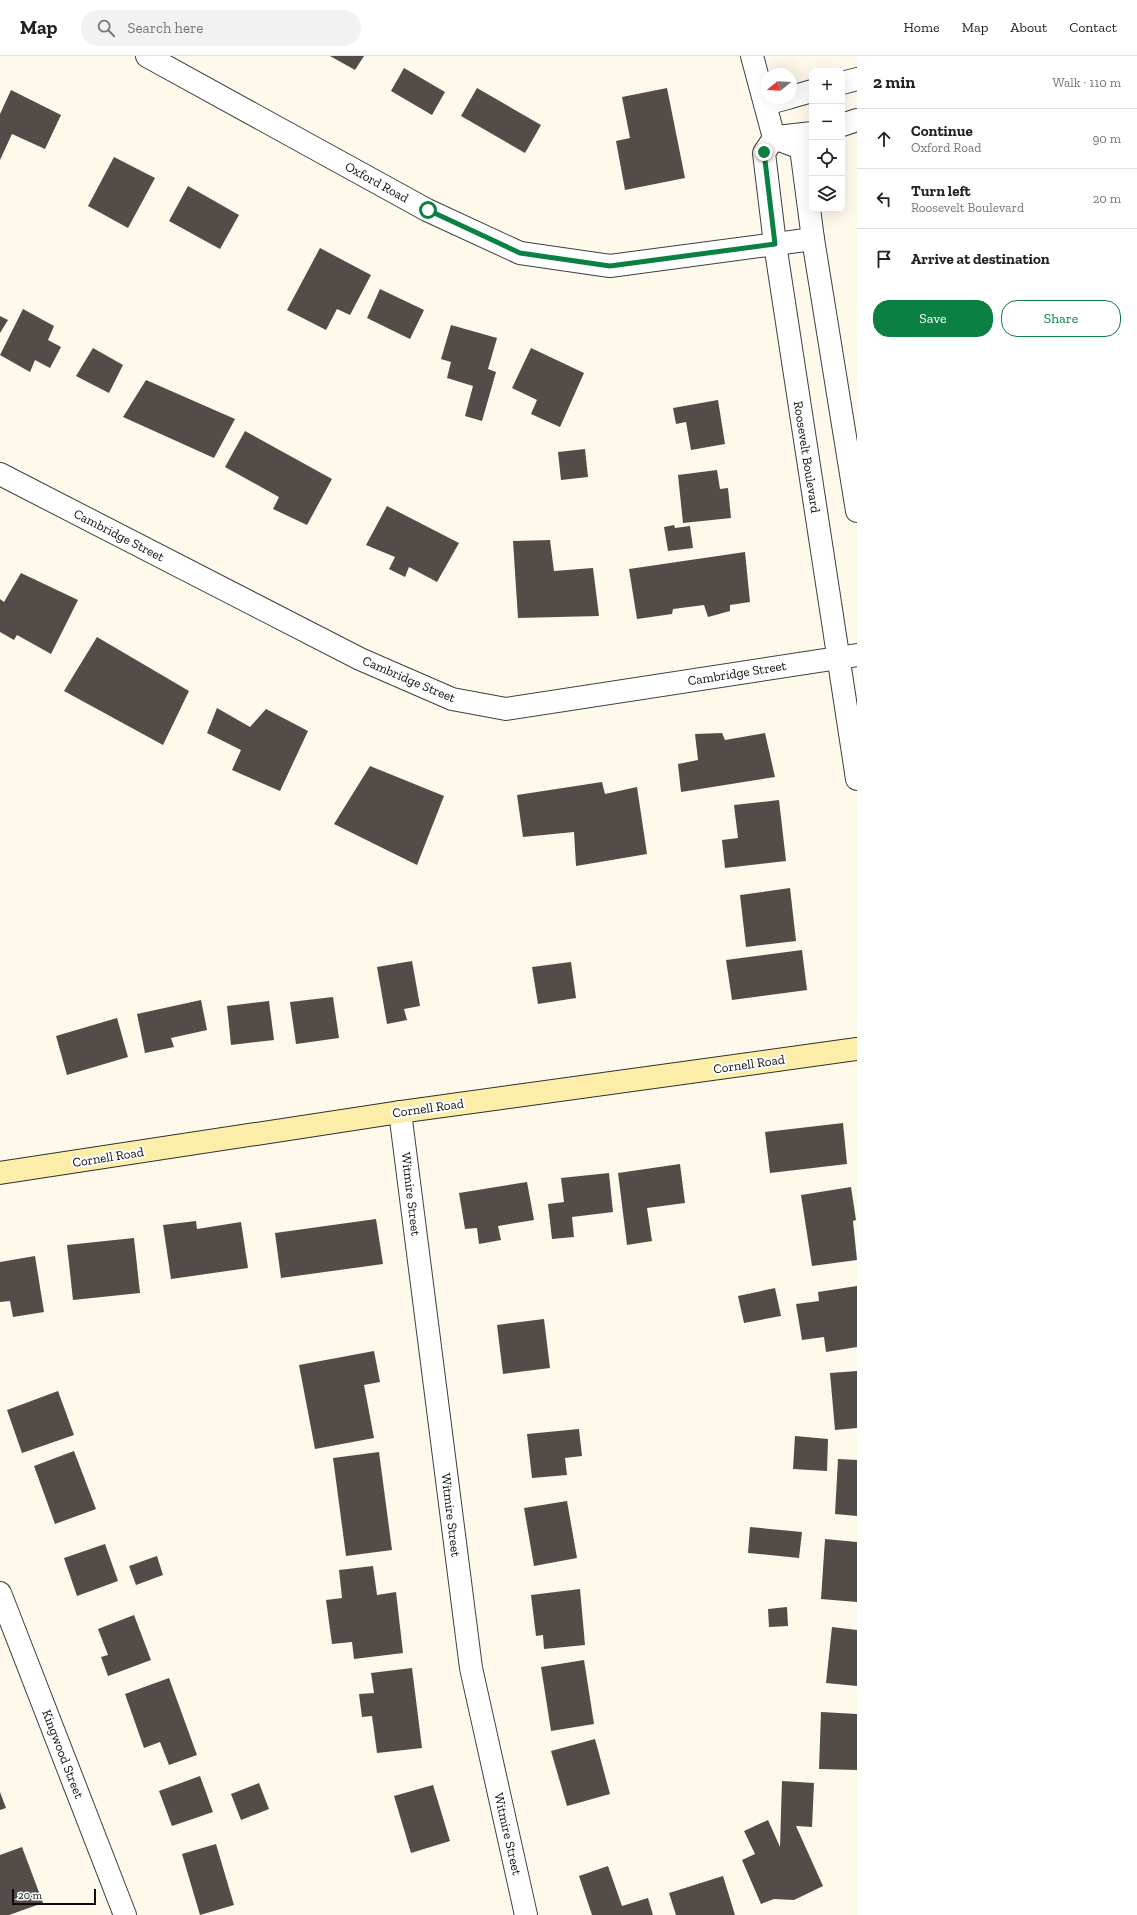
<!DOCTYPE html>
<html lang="en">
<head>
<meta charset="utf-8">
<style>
  :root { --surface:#fff; --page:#f2f2f2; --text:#222; --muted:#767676; --line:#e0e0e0; --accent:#0b8043 }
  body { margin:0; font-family:"Zilla Slab",serif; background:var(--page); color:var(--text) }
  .controls { position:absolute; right:12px; top:12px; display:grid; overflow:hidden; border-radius:8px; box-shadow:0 4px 16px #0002 }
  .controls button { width:36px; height:36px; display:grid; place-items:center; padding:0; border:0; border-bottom:1px solid var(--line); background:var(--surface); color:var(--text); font:20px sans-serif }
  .compass { position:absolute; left:761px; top:12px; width:36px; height:36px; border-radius:50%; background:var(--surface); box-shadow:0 4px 16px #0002; rotate:252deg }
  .scale { position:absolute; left:12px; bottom:10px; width:84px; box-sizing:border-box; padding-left:4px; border:2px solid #0c0c0c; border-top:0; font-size:11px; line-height:14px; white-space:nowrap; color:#0c0c0c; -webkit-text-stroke:3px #fff; paint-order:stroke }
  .stop { position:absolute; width:12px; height:12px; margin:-9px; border:3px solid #0b8043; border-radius:50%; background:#fff }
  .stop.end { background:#0b8043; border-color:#fff; box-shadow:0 1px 4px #0008 }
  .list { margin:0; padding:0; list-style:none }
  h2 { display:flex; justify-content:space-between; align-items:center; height:52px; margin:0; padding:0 16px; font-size:17px }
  h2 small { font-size:13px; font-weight:400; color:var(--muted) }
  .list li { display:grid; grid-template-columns:26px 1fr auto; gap:12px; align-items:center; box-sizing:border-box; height:60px; padding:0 16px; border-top:1px solid var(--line) }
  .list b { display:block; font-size:15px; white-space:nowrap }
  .list p { margin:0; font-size:13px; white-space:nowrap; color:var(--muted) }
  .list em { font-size:13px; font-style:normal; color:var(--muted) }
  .actions { display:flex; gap:8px; padding:12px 16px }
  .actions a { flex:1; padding:9px 0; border:1px solid var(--accent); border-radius:16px; text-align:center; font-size:14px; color:var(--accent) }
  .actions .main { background:var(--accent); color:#fff }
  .icon { flex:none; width:22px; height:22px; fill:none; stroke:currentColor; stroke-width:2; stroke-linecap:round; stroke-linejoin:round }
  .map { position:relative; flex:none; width:857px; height:1859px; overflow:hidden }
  header { display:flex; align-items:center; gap:24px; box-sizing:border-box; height:56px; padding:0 20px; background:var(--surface); border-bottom:1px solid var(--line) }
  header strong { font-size:19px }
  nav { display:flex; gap:22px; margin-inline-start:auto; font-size:14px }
  .search { width:280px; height:36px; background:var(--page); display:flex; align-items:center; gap:10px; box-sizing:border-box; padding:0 14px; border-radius:22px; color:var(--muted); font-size:15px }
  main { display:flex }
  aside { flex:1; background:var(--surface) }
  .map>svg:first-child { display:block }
  .building { fill:#544c49 }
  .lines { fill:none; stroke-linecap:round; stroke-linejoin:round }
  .street-casing { stroke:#3f3f3f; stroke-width:24 }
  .secondary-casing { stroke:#2e2e2e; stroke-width:24 }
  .street { stroke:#fff; stroke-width:22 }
  .secondary { stroke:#fceea9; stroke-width:22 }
  .route { stroke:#0b8043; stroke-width:5 }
  .labels { text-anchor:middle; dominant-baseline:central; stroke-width:4; stroke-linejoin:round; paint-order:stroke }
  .street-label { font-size:13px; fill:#0c0c0c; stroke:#fff }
</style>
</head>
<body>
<header>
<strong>Map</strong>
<div class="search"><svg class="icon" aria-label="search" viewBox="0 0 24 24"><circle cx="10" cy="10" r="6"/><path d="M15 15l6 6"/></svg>Search here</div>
<nav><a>Home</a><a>Map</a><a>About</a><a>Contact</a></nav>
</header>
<main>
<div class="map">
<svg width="857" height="1859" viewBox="0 0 857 1859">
  <rect width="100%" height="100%" fill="#fef9eb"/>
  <g class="building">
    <path d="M330,0H364L355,14Z"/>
    <path d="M404,12L445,36L432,59L391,35Z"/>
    <path d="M477,32L541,69L525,97L461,60Z"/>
    <path d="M667,32L685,122L625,134L616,85L630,82L622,41Z"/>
    <path d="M11,34L61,59L45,93L12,78L0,104V58Z"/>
    <path d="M114,101L155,122L128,172L88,150Z"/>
    <path d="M188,130L239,159L220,193L169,165Z"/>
    <path d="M320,192L371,219L350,259L337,253L326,274L287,254Z"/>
    <path d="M380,233L424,254L410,283L367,262Z"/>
    <path d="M23,253L54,270L48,284L61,291L50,312L35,304L30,316L0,299Z"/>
    <path d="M0,260L8,264L0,277Z"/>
    <path d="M451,269L497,282L488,313L496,316L482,365L465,360L473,330L447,322L451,306L441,303Z"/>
    <path d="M93,292L123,309L109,337L76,320Z"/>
    <path d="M531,292L584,317L560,371L531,358L537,344L512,332Z"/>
    <path d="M146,324L235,363L214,402L123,361Z"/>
    <path d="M718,344L725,388L691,394L686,366L676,368L673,352Z"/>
    <path d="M245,375L332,423L307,469L273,453L279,441L225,411Z"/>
    <path d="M585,393L588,421L561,424L558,396Z"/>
    <path d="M717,414L720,433L728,432L731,462L683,467L678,419Z"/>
    <path d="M387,450L459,487L437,526L409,511L405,521L389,513L395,501L366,489Z"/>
    <path d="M674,469L675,472L690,470L693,492L668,495L664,471Z"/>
    <path d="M550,484L554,515L593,512L599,560L518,562L513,485Z"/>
    <path d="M745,496L750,546L730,549V555L708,561L704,549L673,553L672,558L637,563L629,513Z"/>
    <path d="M21,517L78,544L51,598L17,579L14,584L0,576V543L4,546Z"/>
    <path d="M97,581L189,635L163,689L64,635Z"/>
    <path d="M217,652L250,671L266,653L308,675L280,735L232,714L241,694L207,677Z"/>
    <path d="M722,677L725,684L765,677L775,721L681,736L678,708L698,704L695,678Z"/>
    <path d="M370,710L444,740L417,809L334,768Z"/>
    <path d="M602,726L605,738L637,731L647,798L576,810L574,776L523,781L517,739Z"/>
    <path d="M779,744L786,805L725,812L722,784L738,782L734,749Z"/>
    <path d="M790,832L796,885L746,891L740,839Z"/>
    <path d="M802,894L807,934L732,944L726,904Z"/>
    <path d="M412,905L420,950L404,953L407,964L387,968L377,911Z"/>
    <path d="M571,906L576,942L538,948L532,911Z"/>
    <path d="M333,941L339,982L296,988L290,946Z"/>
    <path d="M201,944L207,974L171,982L174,991L145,997L137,958Z"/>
    <path d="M269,945L274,984L231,989L227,950Z"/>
    <path d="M117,962L128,1001L67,1019L56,980Z"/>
    <path d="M843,1067L847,1108L770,1117L765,1076Z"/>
    <path d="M680,1108L685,1147L647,1152L652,1185L627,1189L618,1117Z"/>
    <path d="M609,1117L613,1156L572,1161L574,1181L552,1183L548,1148L564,1146L561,1122Z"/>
    <path d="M527,1126L534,1164L498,1170L501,1184L479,1188L477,1172L465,1173L459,1137Z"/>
    <path d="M851,1131L856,1164L853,1165L857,1204L812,1210L801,1139Z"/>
    <path d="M376,1163L383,1208L281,1222L275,1177Z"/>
    <path d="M196,1165L197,1173L241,1166L248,1212L171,1223L163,1169Z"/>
    <path d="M134,1182L140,1237L73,1244L67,1189Z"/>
    <path d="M35,1200L44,1256L13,1261L10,1245L0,1246V1206Z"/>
    <path d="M857,1230V1291L826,1296L824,1281L802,1284L796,1248L819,1245L818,1236Z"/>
    <path d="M775,1232L781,1260L744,1267L738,1240Z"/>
    <path d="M544,1263L550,1312L503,1318L497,1269Z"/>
    <path d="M374,1295L380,1326L364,1329L374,1382L315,1393L299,1309Z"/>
    <path d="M857,1315V1372L835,1374L830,1317Z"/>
    <path d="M58,1335L74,1379L22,1397L7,1354Z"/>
    <path d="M579,1373L582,1400L565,1402L567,1419L532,1422L527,1378Z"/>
    <path d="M795,1380L828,1383L827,1415L793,1413Z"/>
    <path d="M74,1395L96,1453L55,1468L34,1410Z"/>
    <path d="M379,1396L392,1494L346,1500L333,1402Z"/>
    <path d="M838,1403L857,1404V1460L835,1458Z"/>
    <path d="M567,1445L577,1502L534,1510L524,1452Z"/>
    <path d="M750,1471L802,1476L799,1502L748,1497Z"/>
    <path d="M825,1483L857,1486V1546L821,1543Z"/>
    <path d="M105,1488L118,1525L77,1540L64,1502Z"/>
    <path d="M157,1500L163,1519L136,1529L129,1510Z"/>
    <path d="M373,1510L377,1539L396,1536L403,1597L354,1603L352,1586L332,1588L326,1544L342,1542L339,1514Z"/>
    <path d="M580,1533L585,1589L544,1593L543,1579L536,1580L531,1539Z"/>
    <path d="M787,1551L788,1570L769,1571L768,1553Z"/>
    <path d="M134,1559L151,1604L108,1620L101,1601L108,1599L98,1573Z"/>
    <path d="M832,1571L857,1574V1630L826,1627Z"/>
    <path d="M584,1604L594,1668L551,1675L541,1611Z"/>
    <path d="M412,1612L422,1692L377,1697L372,1660L362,1661L359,1638L374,1637L371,1617Z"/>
    <path d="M169,1622L197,1699L169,1709L160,1686L144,1692L125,1638Z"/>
    <path d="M821,1656L857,1658V1714L819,1713Z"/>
    <path d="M595,1683L610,1738L567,1750L551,1695Z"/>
    <path d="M200,1720L213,1756L172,1770L159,1735Z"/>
    <path d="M782,1725L814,1727L812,1771L796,1770L823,1830L794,1844L774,1843L761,1848L742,1804L755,1798L744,1775L768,1764L780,1791Z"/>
    <path d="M259,1727L269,1753L241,1764L231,1738Z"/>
    <path d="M433,1729L450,1785L411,1797L394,1740Z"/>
    <path d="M0,1736L6,1752L0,1754Z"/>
    <path d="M216,1788L234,1849L200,1859L182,1798Z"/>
    <path d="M22,1791L43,1847L9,1859H0V1799Z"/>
    <path d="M608,1810L622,1850L648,1842L653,1859H592L579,1820Z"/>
    <path d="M723,1820L735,1859H676L669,1837Z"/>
  </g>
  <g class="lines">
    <g class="street-casing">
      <g id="street">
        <path d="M147,0L427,154L520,197L610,210L813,183"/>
        <path d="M752,0L774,82L764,97L775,188L857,723"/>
        <path d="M842,27L857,23"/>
        <path d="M791,41L812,35"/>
        <path d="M765,48L788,42"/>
        <path d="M842,69L857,64"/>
        <path d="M777,81L812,77"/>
        <path d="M774,82L801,92L813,183L857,455"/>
        <path d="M0,418L360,603L452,643L506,653L857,599"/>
        <path d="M400,1056L471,1612L526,1859"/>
        <path d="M0,1537L125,1859"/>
      </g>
    </g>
    <g class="secondary-casing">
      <path id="secondary" d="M0,1117L400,1056L857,993"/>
    </g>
    <use href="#street" class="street"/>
    <use href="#secondary" class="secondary"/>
  </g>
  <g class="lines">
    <path class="route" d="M428,154L520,197L610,210L775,188L764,96"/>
  </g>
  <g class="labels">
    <g class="street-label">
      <text transform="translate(377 126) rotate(29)">Oxford Road</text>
      <text transform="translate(807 401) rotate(81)">Roosevelt Boulevard</text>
      <text transform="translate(119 479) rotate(27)">Cambridge Street</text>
      <text transform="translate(737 617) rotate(-9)">Cambridge Street</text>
      <text transform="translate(409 623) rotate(23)">Cambridge Street</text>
      <text transform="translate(749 1008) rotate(-8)">Cornell Road</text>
      <text transform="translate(428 1052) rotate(-8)">Cornell Road</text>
      <text transform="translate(108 1101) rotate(-9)">Cornell Road</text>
      <text transform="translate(411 1138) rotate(83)">Witmire Street</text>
      <text transform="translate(451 1459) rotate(83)">Witmire Street</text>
      <text transform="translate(63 1698) rotate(69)">Kingwood Street</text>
      <text transform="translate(508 1778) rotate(77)">Witmire Street</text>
    </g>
  </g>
</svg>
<div class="controls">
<button>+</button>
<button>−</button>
<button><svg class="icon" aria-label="locate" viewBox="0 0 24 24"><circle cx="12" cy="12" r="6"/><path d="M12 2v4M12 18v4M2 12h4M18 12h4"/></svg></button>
<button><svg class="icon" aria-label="layers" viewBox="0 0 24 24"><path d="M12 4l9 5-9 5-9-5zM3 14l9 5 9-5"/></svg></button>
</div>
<svg class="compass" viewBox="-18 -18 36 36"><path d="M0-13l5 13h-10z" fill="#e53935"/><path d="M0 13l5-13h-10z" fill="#767676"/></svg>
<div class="scale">20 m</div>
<div class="stop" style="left:428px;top:154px"></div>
<div class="stop end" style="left:764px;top:96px"></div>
</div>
<aside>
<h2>2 min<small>Walk · 110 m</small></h2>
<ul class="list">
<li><svg class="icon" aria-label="ahead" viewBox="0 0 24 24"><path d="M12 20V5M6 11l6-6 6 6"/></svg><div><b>Continue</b><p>Oxford Road</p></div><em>90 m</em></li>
<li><svg class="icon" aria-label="left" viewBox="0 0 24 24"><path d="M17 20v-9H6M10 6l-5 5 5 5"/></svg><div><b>Turn left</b><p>Roosevelt Boulevard</p></div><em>20 m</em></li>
<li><svg class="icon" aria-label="arrive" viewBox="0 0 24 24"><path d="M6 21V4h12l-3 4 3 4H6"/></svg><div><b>Arrive at destination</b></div></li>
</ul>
<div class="actions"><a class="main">Save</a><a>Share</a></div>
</aside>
</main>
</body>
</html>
